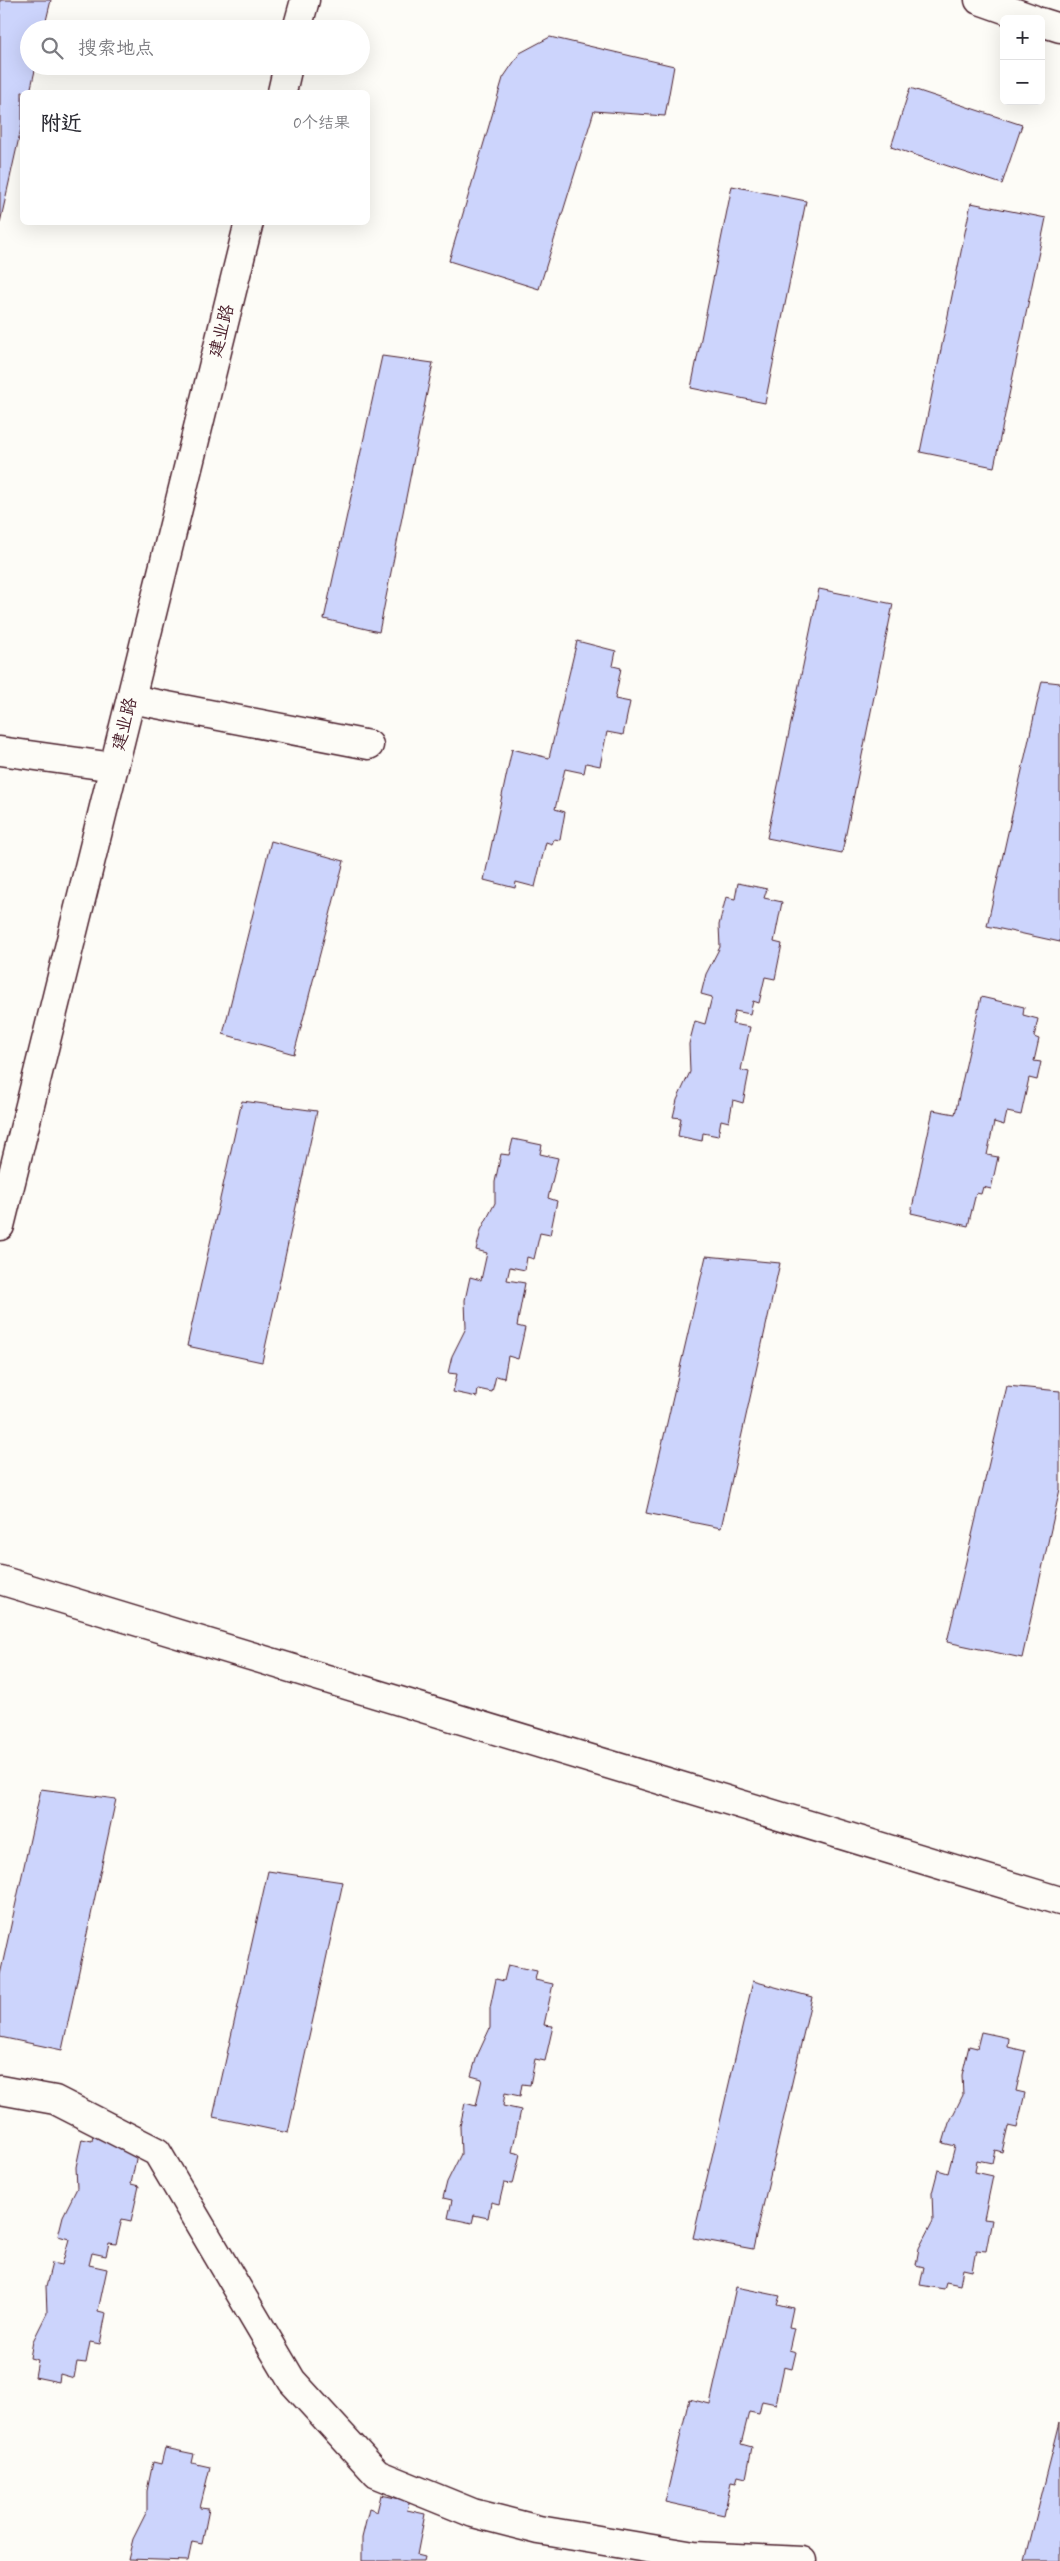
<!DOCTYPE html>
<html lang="zh">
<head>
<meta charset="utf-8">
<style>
  :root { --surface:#fff; --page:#f7f7f7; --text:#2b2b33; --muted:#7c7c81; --line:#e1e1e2 }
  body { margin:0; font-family:Mynerve,"LXGW WenKai TC",sans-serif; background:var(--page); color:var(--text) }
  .controls { position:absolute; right:15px; top:15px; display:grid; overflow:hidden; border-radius:8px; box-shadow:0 5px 20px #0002 }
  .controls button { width:45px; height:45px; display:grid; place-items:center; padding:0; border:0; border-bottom:1px solid var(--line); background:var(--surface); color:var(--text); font:25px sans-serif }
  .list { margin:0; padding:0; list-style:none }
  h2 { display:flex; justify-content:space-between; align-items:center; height:65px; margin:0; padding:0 20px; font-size:21px }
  h2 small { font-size:16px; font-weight:400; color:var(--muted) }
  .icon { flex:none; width:28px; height:28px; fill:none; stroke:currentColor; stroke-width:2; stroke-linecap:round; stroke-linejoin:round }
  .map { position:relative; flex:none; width:1060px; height:2561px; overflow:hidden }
  .search { position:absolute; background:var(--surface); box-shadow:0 5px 20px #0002; left:20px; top:20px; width:350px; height:55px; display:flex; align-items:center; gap:12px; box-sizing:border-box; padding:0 18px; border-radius:28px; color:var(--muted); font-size:19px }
  .panel { position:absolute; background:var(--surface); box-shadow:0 5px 20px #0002; left:20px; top:90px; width:350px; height:135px; border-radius:8px }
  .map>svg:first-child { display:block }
  .building { fill:#ccd4fc; stroke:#4a1f2b }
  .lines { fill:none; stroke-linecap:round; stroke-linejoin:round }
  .minor-casing { stroke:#4a1f2b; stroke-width:31 }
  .minor { stroke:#fdfcf7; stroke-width:28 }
  .labels { text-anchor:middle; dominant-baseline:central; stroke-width:4.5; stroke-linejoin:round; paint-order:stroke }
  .street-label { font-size:18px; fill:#4a1f2b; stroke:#fdfcf7 }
</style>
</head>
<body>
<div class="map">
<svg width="1060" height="2561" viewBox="0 0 1060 2561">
  <rect width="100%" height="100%" fill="#fdfcf7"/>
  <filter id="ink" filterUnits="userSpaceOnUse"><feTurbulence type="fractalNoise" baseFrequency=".02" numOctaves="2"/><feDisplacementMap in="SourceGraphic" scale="10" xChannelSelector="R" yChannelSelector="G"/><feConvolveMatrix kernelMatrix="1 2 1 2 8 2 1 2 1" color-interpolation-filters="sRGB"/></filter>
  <g filter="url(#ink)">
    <g class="building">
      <path d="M0,0H51L44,29H29V66H36L30,92H22V124L0,223Z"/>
      <path d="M550,37L674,66L665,116L594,111L539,289L449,261L503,78L520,53Z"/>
      <path d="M910,88L1022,125L1002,184L891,147Z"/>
      <path d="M732,186L806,201L765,403L691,388Z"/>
      <path d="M971,203L1046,218L994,467L920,452Z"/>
      <path d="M382,356L433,363L379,632L324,619Z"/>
      <path d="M819,589L893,604L842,853L767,838Z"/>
      <path d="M577,641L616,651L613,666L621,668L615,699L630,702L623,735L607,732L600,766L586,763L584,773L565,769L555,809L565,812L560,840L554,839L552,844L546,842L535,887L516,882L515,888L484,880L512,749L549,758Z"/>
      <path d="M1042,681L1060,683V942L987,926Z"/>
      <path d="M271,841L344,861L294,1054L223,1034Z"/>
      <path d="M738,883L767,889L764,898L782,902L774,942L782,944L775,979L765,977L759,1003L753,1001L750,1014L735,1011L732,1024L750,1027L741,1070L749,1072L743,1103L733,1100L729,1122L721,1120L718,1136L703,1133L702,1141L678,1136L681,1118L673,1117L677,1100L690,1072L689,1044L695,1021L705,1024L712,997L701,994L706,974L720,947L719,925L726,897L735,899Z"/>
      <path d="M981,997L1024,1007L1023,1015L1038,1019L1034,1037L1039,1039L1034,1061L1041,1062L1037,1080L1029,1078L1021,1115L1007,1112L1004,1125L994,1122L987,1155L998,1157L991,1189L983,1187L981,1194L976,1193L968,1226L911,1213L933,1110L955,1114Z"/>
      <path d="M242,1101L317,1111L262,1362L187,1346Z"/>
      <path d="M513,1139L542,1145L540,1154L558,1158L548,1198L557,1201L550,1235L540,1233L534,1259L527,1257L525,1270L510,1267L507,1280L525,1283L517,1326L525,1328L518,1359L508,1356L504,1378L496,1376L492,1392L478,1389L477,1397L453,1392L457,1374L448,1373L452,1356L466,1328L465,1300L470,1277L481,1280L487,1253L476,1250L481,1230L495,1203V1182L501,1154L509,1155Z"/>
      <path d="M706,1256L780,1263L721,1528L646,1513Z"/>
      <path d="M1007,1386L1060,1391V1489L1022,1658L947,1642Z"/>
      <path d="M41,1789L116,1799L62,2050L0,2037V1975Z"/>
      <path d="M268,1871L343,1882L288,2133L213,2117Z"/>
      <path d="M508,1965L537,1971L535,1980L553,1984L544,2025L553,2026L545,2061L535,2059L530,2085L522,2084L520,2096L505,2093L503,2106L521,2110L512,2152L520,2154L513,2184L504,2183L499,2204L491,2202L488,2218L474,2215L472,2223L448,2218L452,2200L443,2198L447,2182L461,2154L460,2126L465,2103L476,2106L482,2079L471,2076L477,2056L490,2028V2008L496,1979L504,1981Z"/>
      <path d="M753,1981L812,1997L753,2249L693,2238Z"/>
      <path d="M981,2032L1009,2038L1008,2047L1025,2051L1016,2091L1025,2093L1017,2128L1008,2126L1002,2152L995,2150L992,2163L977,2160L975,2172L993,2176L984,2219L992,2220L986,2251L976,2250L972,2271L963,2269L960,2285L946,2282L944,2289L920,2285L924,2267L916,2265L919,2248L933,2221L932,2193L938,2170L948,2173L955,2146L943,2143L949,2123L963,2095L962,2075L969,2046L977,2048Z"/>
      <path d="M95,2124L139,2144L131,2184L139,2186L131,2221L122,2219L116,2244L109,2243L106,2256L92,2253L89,2265L107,2269L98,2311L106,2313L100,2344L90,2342L86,2363L77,2362L74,2378L60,2374L59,2382L35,2377L38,2360L30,2358L33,2341L47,2313L46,2286L52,2263L62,2265L69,2239L58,2236L63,2216L77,2188L76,2167L82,2139L92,2141Z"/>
      <path d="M736,2287L780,2296L777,2304L793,2308L789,2327L794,2328L789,2350L796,2352L792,2369L784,2367L776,2404L762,2401L759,2414L749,2412L741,2444L752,2447L746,2478L738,2476L736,2483L731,2482L724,2515L665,2502L689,2399L710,2404Z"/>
      <path d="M1060,2422V2561H1025Z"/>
      <path d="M165,2448L194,2454L192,2463L210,2467L200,2508L209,2509L202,2544L192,2542L188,2561L128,2559L133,2539L147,2511V2491L153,2462L161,2464Z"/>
      <path d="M381,2495L410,2501L407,2510L425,2514L417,2555L425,2557L424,2561H362V2538L369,2509L377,2512Z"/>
    </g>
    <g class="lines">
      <g class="minor-casing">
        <g id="minor">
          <path d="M979,0L1033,19"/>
          <path d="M1041,22L1060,28"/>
          <path d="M297,29L305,0"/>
          <path d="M282,92L288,66"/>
          <path d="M131,699L369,745"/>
          <path d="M0,751L114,767"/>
          <path d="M0,1226L249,222"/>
          <path d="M0,1580L1060,1901"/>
          <path d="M0,2090L55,2100L157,2152L292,2381L377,2474L473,2513L539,2530L694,2556L802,2561"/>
        </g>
      </g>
      <use href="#minor" class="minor"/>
    </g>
  </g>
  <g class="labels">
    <g class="street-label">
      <text transform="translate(222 331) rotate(-76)">建业路</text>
      <text transform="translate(125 724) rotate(-76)">建业路</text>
    </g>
  </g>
</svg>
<div class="controls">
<button>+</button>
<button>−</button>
</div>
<div class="search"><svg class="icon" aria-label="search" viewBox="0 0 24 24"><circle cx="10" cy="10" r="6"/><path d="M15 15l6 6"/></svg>搜索地点</div>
<section class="panel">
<h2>附近<small>0个结果</small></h2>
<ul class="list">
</ul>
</section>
</div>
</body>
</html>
